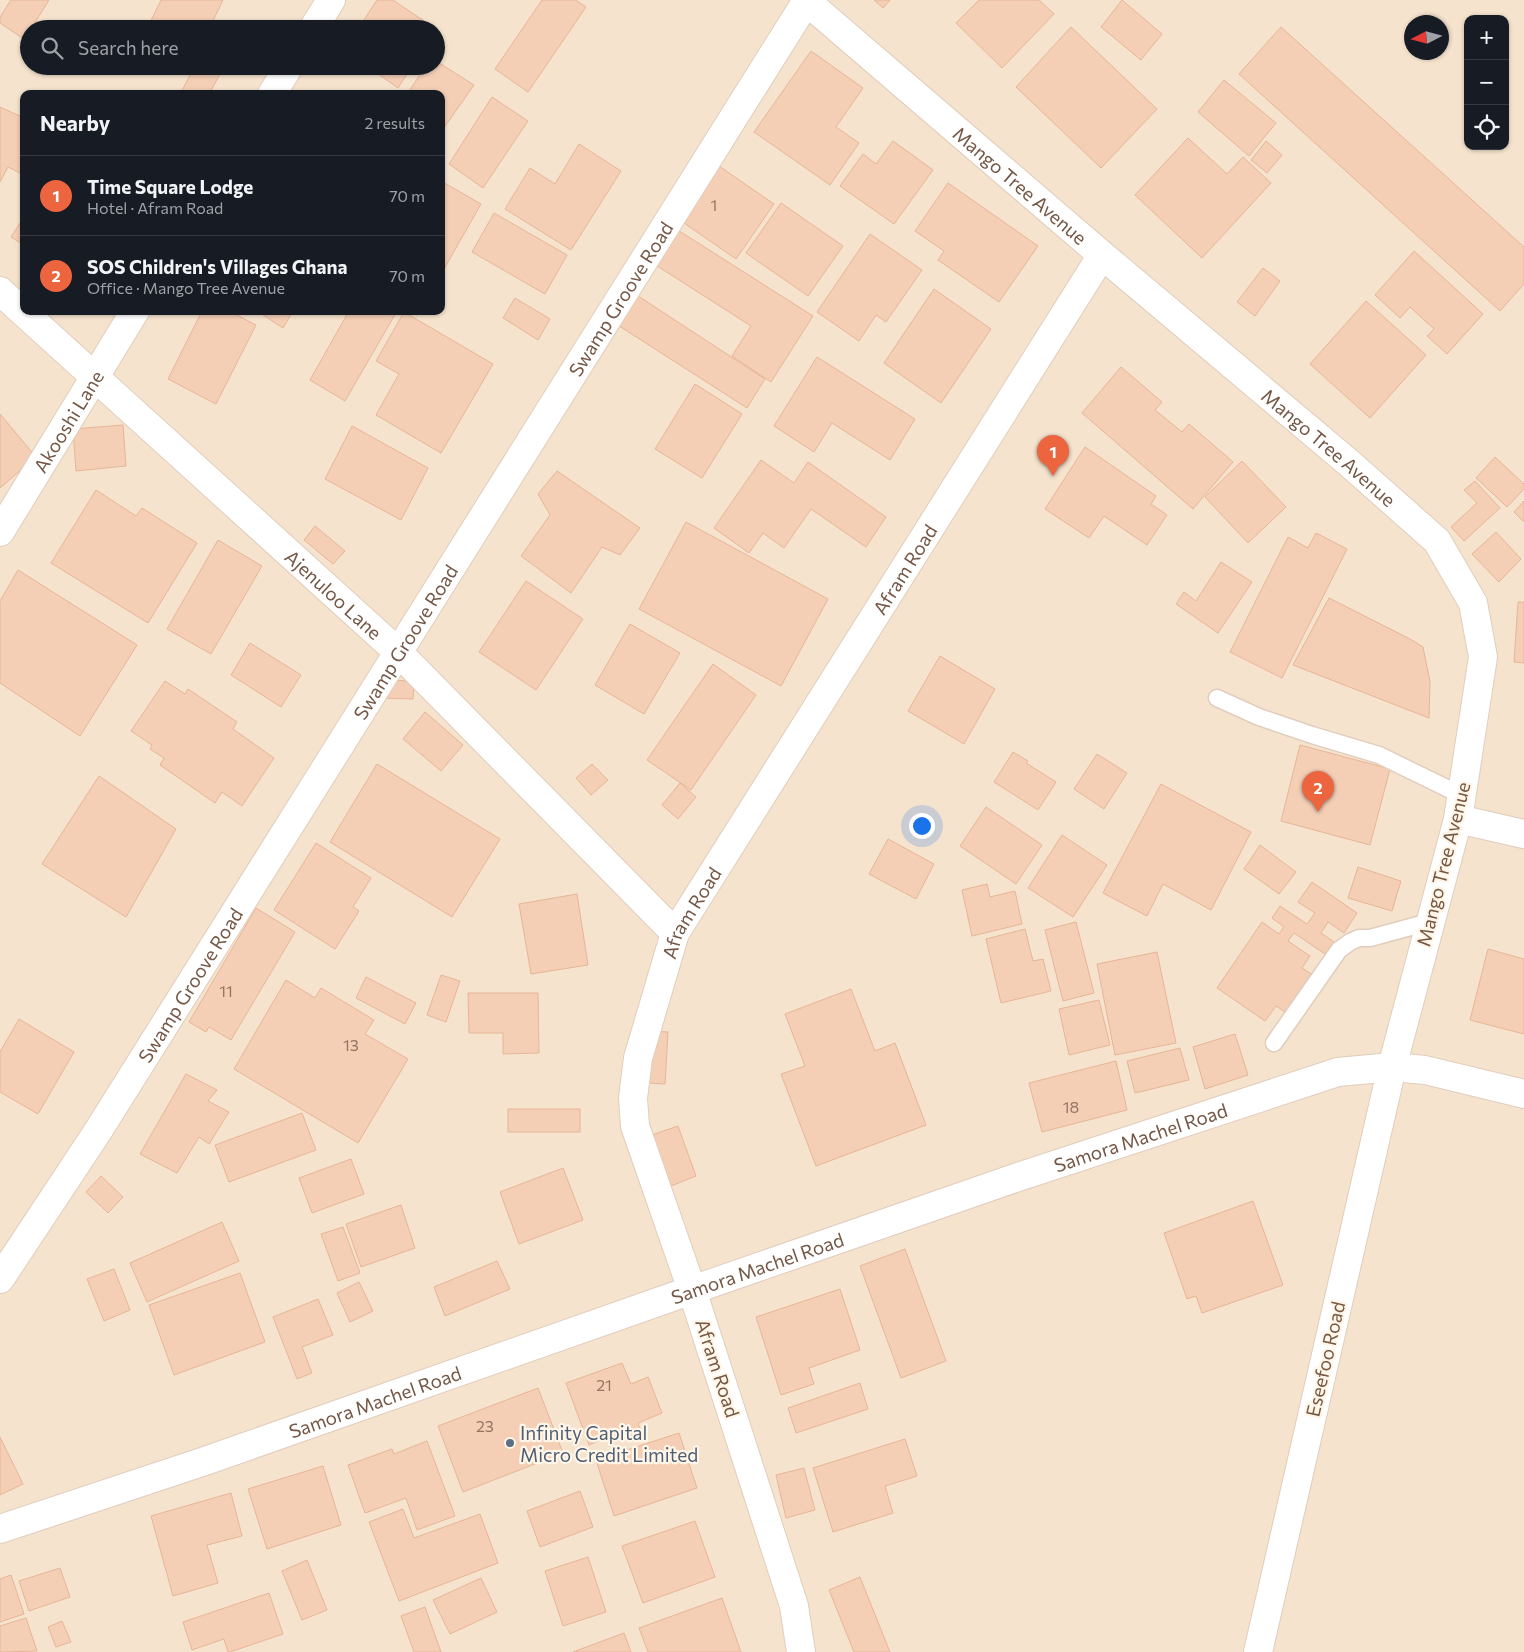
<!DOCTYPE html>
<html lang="en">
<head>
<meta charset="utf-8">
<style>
  :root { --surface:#171b24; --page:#242831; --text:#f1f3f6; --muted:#9ea1a6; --line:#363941; --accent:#ed653f }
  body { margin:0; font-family:Commissioner,sans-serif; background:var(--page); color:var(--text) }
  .controls { position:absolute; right:15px; top:15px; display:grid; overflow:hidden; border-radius:10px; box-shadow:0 1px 4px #0004 }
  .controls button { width:45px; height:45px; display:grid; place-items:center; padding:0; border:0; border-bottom:1px solid var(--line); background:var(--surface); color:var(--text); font:25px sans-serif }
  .compass { position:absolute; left:1404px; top:15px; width:45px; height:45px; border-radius:50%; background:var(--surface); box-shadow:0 1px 4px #0004; rotate:264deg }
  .you { position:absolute; left:921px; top:825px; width:18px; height:18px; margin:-12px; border:4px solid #fff; border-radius:50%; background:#1a73e8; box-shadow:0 0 0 8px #1a73e833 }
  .badge { display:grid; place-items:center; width:32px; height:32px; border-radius:50%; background:var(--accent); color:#fff; font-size:16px; font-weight:700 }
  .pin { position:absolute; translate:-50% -41px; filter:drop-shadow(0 1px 2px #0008) }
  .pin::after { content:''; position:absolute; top:26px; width:18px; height:15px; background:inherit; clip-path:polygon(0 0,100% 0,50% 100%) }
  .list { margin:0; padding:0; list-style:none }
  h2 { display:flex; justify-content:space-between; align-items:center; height:65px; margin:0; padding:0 20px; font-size:21px }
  h2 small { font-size:16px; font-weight:400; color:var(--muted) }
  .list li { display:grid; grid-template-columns:32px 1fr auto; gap:15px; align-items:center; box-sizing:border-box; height:80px; padding:0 20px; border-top:1px solid var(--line) }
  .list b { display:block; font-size:19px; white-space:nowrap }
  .list p { margin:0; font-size:16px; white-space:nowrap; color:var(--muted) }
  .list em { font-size:16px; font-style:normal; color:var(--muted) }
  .icon { flex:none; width:28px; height:28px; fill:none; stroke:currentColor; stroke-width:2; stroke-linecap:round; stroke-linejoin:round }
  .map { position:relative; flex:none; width:1524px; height:1652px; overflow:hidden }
  .search { position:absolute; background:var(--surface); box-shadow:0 1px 4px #0004; left:20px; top:20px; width:425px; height:55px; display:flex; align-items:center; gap:12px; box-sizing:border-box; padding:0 18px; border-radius:28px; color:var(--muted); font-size:19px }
  .panel { position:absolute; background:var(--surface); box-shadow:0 1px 4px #0004; left:20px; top:90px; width:425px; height:225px; border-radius:10px }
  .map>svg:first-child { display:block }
  .residential { fill:#f5e3ce; fill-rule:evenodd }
  .building { fill:#f4cfb6; stroke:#e7b596 }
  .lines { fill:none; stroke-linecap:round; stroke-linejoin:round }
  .lane-casing { stroke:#e1cdbc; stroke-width:19 }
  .street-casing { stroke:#e1cdbc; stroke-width:30 }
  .lane { stroke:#fff; stroke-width:16 }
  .street { stroke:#fff; stroke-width:28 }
  .service-dot { fill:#5c6f8a; stroke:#fff6e7; stroke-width:2 }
  .labels { text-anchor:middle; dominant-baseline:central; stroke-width:4.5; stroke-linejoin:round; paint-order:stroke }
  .number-label { font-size:16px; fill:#957562 }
  .street-label { font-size:19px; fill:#755746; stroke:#fff6e7 }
  .service-label { font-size:19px; fill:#4e5e75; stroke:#fff6e7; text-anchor:start }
</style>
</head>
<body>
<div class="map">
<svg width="1524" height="1652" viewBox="0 0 1524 1652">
  <rect width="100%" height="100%" fill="#fdf2e0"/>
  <path class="residential" d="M0,0H1524V1652H0ZM1468,19H1505V146H1468ZM1412,22H1442V52H1412ZM29,29H436V66H29ZM24,94H441V311H24Z"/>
  <g class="building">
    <path d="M11,0H49L31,29H29V32L24,39L0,23V17Z"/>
    <path d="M161,0H223L209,29H147Z"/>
    <path d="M377,0H393L436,29H358Z"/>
    <path d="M542,0H576L586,7L528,92L495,69Z"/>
    <path d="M874,0H890L883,8Z"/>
    <path d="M979,0H1039L1054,14L1002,68L956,23Z"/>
    <path d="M1122,0L1162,34L1141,60L1101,27Z"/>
    <path d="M1071,27L1157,109L1101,168L1016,87Z"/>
    <path d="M1281,27L1524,247V284L1500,311L1239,74Z"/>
    <path d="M811,51L863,88L836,127L859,143L830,185L754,132Z"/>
    <path d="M436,61L474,85L441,132V94H407L426,66H436Z"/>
    <path d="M195,66H206L220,74L209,94H180Z"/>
    <path d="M367,66H412L398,88Z"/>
    <path d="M1224,80L1276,123L1249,156L1198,112Z"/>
    <path d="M492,97L528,121L483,188L449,164Z"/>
    <path d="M0,107L24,118V175L8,167L0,182Z"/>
    <path d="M1188,138L1227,174L1243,157L1271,183L1202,258L1135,195Z"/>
    <path d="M893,141L933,170L894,224L840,186L863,154L876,164Z"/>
    <path d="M1266,141L1282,155L1267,173L1251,160Z"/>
    <path d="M579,144L621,171L571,250L505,209L530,168L555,184Z"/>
    <path d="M719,166L774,204L736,259L681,221Z"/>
    <path d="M441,181L481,204L444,269L441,268Z"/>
    <path d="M948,183L1038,246L999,302L938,260L944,251L915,231Z"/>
    <path d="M781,203L843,246L808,296L746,253Z"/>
    <path d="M494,213L567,255L545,294L472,252Z"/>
    <path d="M24,217V245L11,237Z"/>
    <path d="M673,227L813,316L771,382L732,356L751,326L651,262Z"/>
    <path d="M870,234L922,270L886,322L876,315L859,341L817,312Z"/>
    <path d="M1414,251L1483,314L1447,354L1427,336L1434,329L1410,307L1400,318L1375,295Z"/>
    <path d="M1263,268L1280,281L1255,316L1237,302Z"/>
    <path d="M934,289L991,329L941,403L884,363Z"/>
    <path d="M632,292L765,379L747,408L613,322Z"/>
    <path d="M515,298L550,319L538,340L503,318Z"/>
    <path d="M1366,301L1426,355L1370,418L1310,364Z"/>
    <path d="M202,311H229L256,325L216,404L168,379Z"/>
    <path d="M257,311H293L283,328Z"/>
    <path d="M349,311H397L345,401L310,380Z"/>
    <path d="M404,312L493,364L441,453L376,415L399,374L376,361Z"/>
    <path d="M817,357L915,419L890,460L832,423L814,452L774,426Z"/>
    <path d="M1121,367L1162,402L1155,410L1182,432L1189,424L1233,462L1193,509L1082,413Z"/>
    <path d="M695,384L742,414L702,478L655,449Z"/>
    <path d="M0,414L36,457L0,488Z"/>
    <path d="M123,425L126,466L76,471L73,429Z"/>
    <path d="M352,426L428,468L401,520L325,479Z"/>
    <path d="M1085,447L1156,496L1151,504L1167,515L1147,545L1104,516L1089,538L1045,509Z"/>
    <path d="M1495,457L1524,484V489L1507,507L1476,478Z"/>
    <path d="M761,460L794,483L808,462L886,517L866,547L811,509L784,548L763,533L749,553L714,528Z"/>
    <path d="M1242,461L1286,507L1248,543L1205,497Z"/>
    <path d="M557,471L640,528L620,555L602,547L571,593L521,556L550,515L538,494Z"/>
    <path d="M1475,481L1500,508L1464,541L1451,527L1477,503L1464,490Z"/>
    <path d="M96,490L136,516L142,508L197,543L148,623L51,563Z"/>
    <path d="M1524,501V522L1514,512Z"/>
    <path d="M686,522L828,599L781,686L639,609Z"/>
    <path d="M315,526L345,551L333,564L304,540Z"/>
    <path d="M1496,532L1521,559L1499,582L1472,554Z"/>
    <path d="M1316,533L1347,549L1282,678L1230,652L1288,537L1308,548Z"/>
    <path d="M218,540L262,566L211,654L167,629Z"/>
    <path d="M1221,562L1252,582L1218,633L1176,604L1184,592L1196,601Z"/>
    <path d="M18,570L137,645L80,736L0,683V601Z"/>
    <path d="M526,581L583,619L536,690L479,652Z"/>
    <path d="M1329,598L1410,639L1423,647L1430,682L1429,718L1293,665Z"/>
    <path d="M1518,602H1524V663L1514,662Z"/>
    <path d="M630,624L680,653L644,714L595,685Z"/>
    <path d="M250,643L301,675L281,707L231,675Z"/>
    <path d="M940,656L995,689L964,744L908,711Z"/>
    <path d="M713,664L756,695L691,790L647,760Z"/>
    <path d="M381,680L414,681L413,699L380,698Z"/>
    <path d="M165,681L185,694L188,689L237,722L233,729L274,758L242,806L222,792L215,803L160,765L164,758L150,749L152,745L131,731Z"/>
    <path d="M425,712L463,745L441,771L403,739Z"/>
    <path d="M1300,745L1390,769L1370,845L1281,821Z"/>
    <path d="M1013,752L1028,761L1026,763L1056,782L1038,810L994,782Z"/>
    <path d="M1097,754L1127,773L1104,809L1074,789Z"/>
    <path d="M377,764L500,839L452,917L330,842Z"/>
    <path d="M592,764L608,780L591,795L576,778Z"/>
    <path d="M99,776L176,829L126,917L42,864Z"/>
    <path d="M680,783L696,797L678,819L662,805Z"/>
    <path d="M1161,784L1251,832L1211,910L1163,884L1147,916L1103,893Z"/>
    <path d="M986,807L1042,845L1016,884L960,846Z"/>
    <path d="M1062,835L1107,865L1073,917L1028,888Z"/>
    <path d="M888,839L934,864L916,899L869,874Z"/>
    <path d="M316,843L371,878L353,907L359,911L335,949L274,910Z"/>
    <path d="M1260,845L1296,872L1279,894L1244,869Z"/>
    <path d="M1358,867L1401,881L1392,911L1348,898Z"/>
    <path d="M1312,882L1357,913L1344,933L1328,922L1321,933L1337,944L1328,956L1294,933L1288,941L1310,956L1302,968L1311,974L1285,1012L1276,1006L1265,1021L1217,988L1262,922L1279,934L1284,927L1272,918L1280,906L1307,924L1315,913L1298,902Z"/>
    <path d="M987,884L990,897L1015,891L1022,924L972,936L962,890Z"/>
    <path d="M577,894L588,965L531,974L519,904Z"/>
    <path d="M256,908L295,932L231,1040L209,1027L206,1032L189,1022Z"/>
    <path d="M1076,922L1094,993L1063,1001L1045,930Z"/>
    <path d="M1025,929L1033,961L1043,959L1051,991L1001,1003L986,939Z"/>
    <path d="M1488,949L1524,959V1034L1470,1020Z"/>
    <path d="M1157,952L1176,1043L1115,1055L1097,964Z"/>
    <path d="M441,975L460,981L446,1022L427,1015Z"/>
    <path d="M366,977L416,1003L405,1024L356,998Z"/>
    <path d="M286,980L315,998L321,988L374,1020L365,1034L408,1059L358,1143L234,1069Z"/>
    <path d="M851,989L875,1051L895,1043L926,1125L816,1166L781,1074L805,1066L785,1014Z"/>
    <path d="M468,993H538L539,1053L503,1054V1033H469Z"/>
    <path d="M1099,1000L1110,1045L1069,1055L1059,1009Z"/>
    <path d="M19,1019L74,1052L38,1114L0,1092V1052Z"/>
    <path d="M648,1031L668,1032L665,1084L646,1083Z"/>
    <path d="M1235,1034L1248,1075L1205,1089L1193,1047Z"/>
    <path d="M1180,1048L1189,1080L1135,1093L1127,1061Z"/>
    <path d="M1116,1061L1127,1110L1042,1132L1029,1083Z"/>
    <path d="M186,1074L217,1090L208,1101L229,1112L209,1144L199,1137L177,1173L140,1154Z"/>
    <rect x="508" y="1109" width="72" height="23"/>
    <path d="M302,1113L316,1150L229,1182L215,1145Z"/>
    <path d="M678,1126L696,1176L671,1186L652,1135Z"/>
    <path d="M351,1159L364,1194L312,1213L299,1178Z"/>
    <path d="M563,1168L583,1220L519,1244L500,1192Z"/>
    <path d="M101,1176L123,1197L108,1213L86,1192Z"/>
    <path d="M1253,1201L1283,1285L1202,1313L1196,1296L1187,1299L1164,1233Z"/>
    <path d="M401,1205L415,1248L361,1267L346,1224Z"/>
    <path d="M222,1222L239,1261L147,1302L130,1263Z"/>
    <path d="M343,1227L360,1273L338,1281L321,1234Z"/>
    <path d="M905,1249L946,1361L901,1378L860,1266Z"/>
    <path d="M497,1261L510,1289L445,1316L434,1287Z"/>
    <path d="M114,1269L130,1310L104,1321L87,1279Z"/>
    <path d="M240,1273L265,1342L174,1375L149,1305Z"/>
    <path d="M359,1282L373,1311L350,1322L337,1293Z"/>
    <path d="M840,1289L860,1350L809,1368L814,1384L781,1395L756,1317Z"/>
    <path d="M318,1299L333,1335L302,1347L312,1373L297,1379L273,1317Z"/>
    <path d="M622,1363L631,1384L648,1377L662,1413L638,1423L641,1432L609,1444L605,1438L589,1445L566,1383Z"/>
    <path d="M860,1383L868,1409L796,1433L788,1408Z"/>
    <path d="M538,1388L563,1453L463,1492L438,1426Z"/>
    <path d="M679,1433L697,1488L614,1516L596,1460Z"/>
    <path d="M0,1437L23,1484L0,1495Z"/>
    <path d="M905,1439L917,1476L885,1486L893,1513L833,1532L813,1468Z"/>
    <path d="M427,1441L455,1516L417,1530L406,1498L365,1513L348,1465L392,1449L394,1454Z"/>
    <path d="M323,1466L341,1525L267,1549L248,1489Z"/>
    <path d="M804,1468L815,1510L786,1518L776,1475Z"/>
    <path d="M580,1491L593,1527L540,1547L527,1511Z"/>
    <path d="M231,1493L242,1536L207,1545L218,1583L173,1596L151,1516Z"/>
    <path d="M403,1509L414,1538L480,1514L498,1563L399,1601L369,1522Z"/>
    <path d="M695,1521L715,1577L643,1603L622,1546Z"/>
    <path d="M588,1557L606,1612L563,1626L545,1571Z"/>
    <path d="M307,1560L327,1610L302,1620L282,1571Z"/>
    <path d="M60,1568L70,1597L29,1611L19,1581Z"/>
    <path d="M11,1575L24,1614L0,1622V1579Z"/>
    <path d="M860,1577L890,1652H854L829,1590Z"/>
    <path d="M481,1578L497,1612L450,1634L433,1600Z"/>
    <path d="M269,1593L283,1634L230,1652H228L224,1639L192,1650L183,1622Z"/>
    <path d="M722,1598L741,1652H648L639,1628Z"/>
    <path d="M425,1607L441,1652H414L401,1616Z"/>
    <path d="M26,1618L37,1651L0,1652V1626Z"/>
    <path d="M62,1621L71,1642L56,1647L48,1627Z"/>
    <path d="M624,1633L631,1652H573Z"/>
  </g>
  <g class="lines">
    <g class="lane-casing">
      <g id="lane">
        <path d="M1217,698L1259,717L1312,735L1379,755L1461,795"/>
        <path d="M1274,1043L1339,950L1350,942L1359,938H1370L1429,922"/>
      </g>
    </g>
    <g class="street-casing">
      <g id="street">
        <path id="s1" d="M805,0L1102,255L1349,463L1437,541L1473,603L1483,657L1458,819L1392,1067L1258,1652"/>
        <path d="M313,29L331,0"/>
        <path d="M272,94L289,66"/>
        <path id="s2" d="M0,291L398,652L675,933"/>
        <path id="s3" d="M0,532L135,311"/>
        <path d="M1458,819L1524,834"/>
        <path id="s4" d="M0,1279L98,1131L806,2"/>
        <path id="s5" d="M0,1529L202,1462L692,1290L1021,1176L1338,1072L1392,1067L1425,1070L1524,1094"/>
        <path id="s6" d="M801,1652L794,1606L692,1290L635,1126L633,1098L638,1058L675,933L1102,255"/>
      </g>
    </g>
    <use href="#lane" class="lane"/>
    <use href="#street" class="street"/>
  </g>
  <circle class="service-dot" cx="510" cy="1443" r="5"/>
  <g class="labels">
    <g class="number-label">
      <text x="714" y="204">1</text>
      <text x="226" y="990">11</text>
      <text x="351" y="1044">13</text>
      <text x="1071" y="1106">18</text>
      <text x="604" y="1384">21</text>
      <text x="485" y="1425">23</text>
    </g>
    <g class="street-label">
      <text stroke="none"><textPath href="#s1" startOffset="284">Mango Tree Avenue</textPath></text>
      <text stroke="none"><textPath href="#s4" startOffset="1160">Swamp Groove Road</textPath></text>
      <text stroke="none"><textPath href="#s3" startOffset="130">Akooshi Lane</textPath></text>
      <text stroke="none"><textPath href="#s1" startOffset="689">Mango Tree Avenue</textPath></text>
      <text stroke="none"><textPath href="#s6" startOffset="1181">Afram Road</textPath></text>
      <text stroke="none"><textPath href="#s2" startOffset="451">Ajenuloo Lane</textPath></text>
      <text stroke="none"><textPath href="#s4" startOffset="755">Swamp Groove Road</textPath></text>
      <text transform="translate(1443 864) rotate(-76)">Mango Tree Avenue</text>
      <text stroke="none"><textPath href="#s6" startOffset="776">Afram Road</textPath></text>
      <text stroke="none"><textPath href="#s4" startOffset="350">Swamp Groove Road</textPath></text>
      <text stroke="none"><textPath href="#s5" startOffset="1206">Samora Machel Road</textPath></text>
      <text stroke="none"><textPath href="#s5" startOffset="801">Samora Machel Road</textPath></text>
      <text transform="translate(1325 1359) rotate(-77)">Eseefoo Road</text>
      <text transform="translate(718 1368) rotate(72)">Afram Road</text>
      <text stroke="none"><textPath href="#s5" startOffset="396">Samora Machel Road</textPath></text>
    </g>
    <g class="service-label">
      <text x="520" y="1432">Infinity Capital<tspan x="520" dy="22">Micro Credit Limited</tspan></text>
    </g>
  </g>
</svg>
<div class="controls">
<button>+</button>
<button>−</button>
<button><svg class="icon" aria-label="locate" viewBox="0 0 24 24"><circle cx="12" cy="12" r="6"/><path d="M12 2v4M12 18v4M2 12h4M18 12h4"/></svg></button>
</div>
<svg class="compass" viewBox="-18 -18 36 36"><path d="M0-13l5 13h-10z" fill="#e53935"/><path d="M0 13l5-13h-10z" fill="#9ea1a6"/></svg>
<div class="you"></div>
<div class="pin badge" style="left:1053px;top:476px">1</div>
<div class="pin badge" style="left:1318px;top:812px">2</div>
<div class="search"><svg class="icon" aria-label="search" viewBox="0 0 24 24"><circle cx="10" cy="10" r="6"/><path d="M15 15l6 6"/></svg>Search here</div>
<section class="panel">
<h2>Nearby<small>2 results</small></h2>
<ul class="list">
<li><span class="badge">1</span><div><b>Time Square Lodge</b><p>Hotel · Afram Road</p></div><em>70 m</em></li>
<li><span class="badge">2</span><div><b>SOS Children's Villages Ghana</b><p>Office · Mango Tree Avenue</p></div><em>70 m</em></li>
</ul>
</section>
</div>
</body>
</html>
